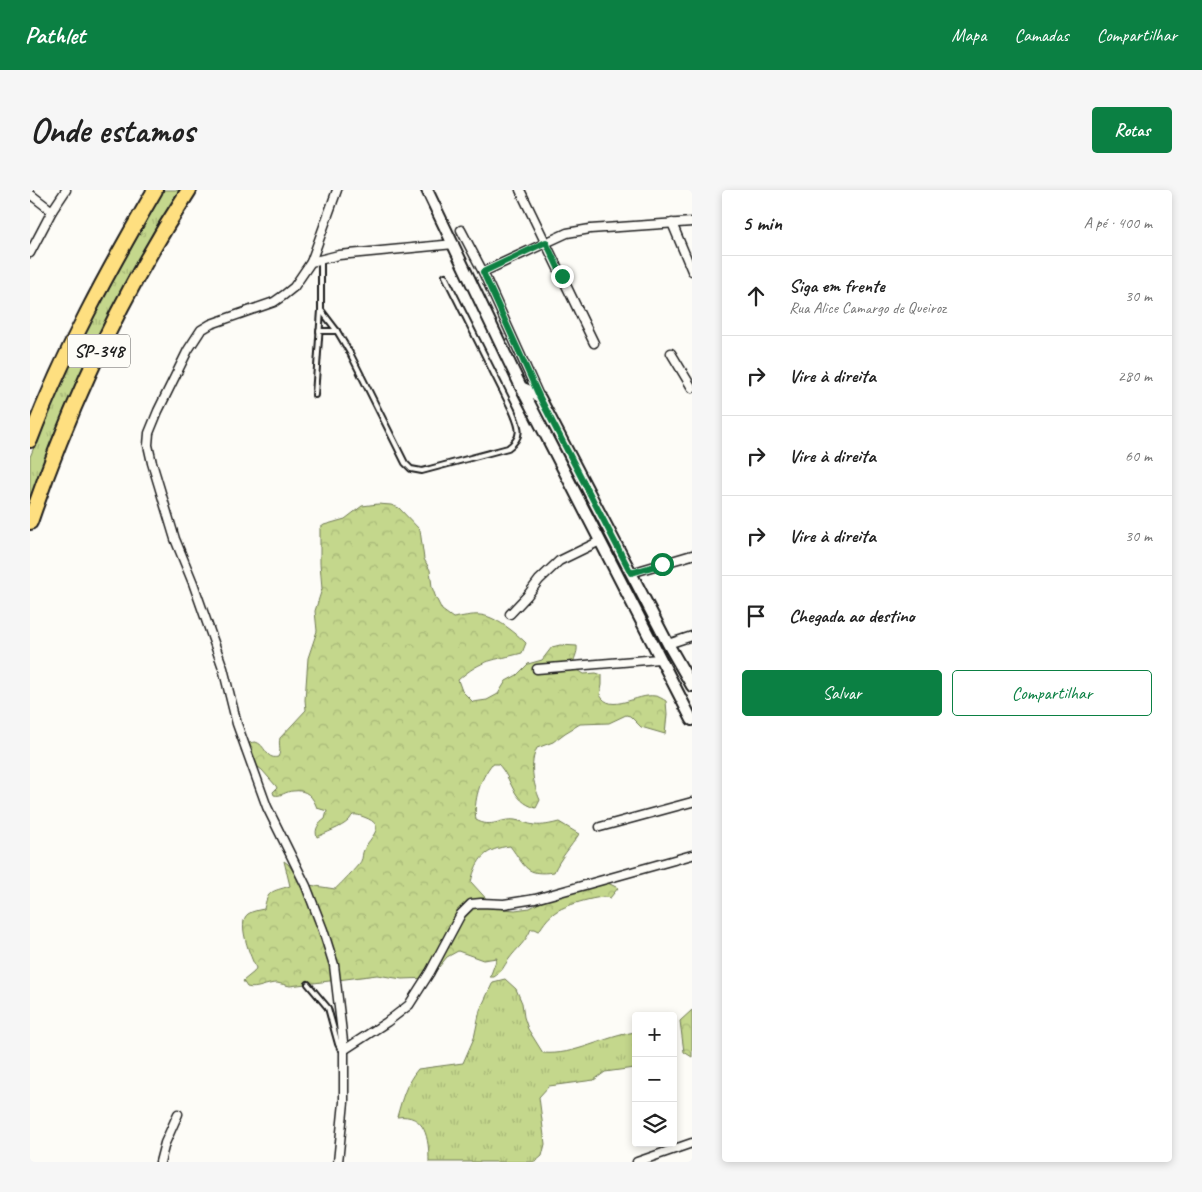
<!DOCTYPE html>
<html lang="pt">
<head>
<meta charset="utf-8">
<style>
  :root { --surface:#fff; --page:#f6f6f6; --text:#222; --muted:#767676; --line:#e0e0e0; --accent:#0b8043 }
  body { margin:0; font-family:Caveat,sans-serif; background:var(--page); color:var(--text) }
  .controls { position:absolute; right:15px; bottom:15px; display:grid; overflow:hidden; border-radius:5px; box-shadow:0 2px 8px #0003 }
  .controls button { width:45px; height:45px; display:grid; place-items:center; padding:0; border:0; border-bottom:1px solid var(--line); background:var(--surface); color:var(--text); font:25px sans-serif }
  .stop { position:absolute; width:15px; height:15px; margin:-11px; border:4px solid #0b8043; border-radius:50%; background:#fff }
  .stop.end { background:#0b8043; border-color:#fff; box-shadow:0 1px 5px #0008 }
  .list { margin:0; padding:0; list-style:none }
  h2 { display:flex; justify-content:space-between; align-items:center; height:65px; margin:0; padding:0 20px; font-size:21px }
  h2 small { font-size:16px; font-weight:400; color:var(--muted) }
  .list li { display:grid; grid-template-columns:32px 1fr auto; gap:15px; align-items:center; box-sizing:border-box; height:80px; padding:0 20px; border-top:1px solid var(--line) }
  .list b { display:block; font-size:19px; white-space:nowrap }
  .list p { margin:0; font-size:16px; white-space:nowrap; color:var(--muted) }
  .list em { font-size:16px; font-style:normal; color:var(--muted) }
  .actions { display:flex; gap:10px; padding:15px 20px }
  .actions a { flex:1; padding:11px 0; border:1px solid var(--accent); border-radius:5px; text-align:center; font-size:18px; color:var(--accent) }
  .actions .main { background:var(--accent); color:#fff }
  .icon { flex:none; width:28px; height:28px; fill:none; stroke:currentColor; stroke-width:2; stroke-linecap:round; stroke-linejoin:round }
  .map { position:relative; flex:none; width:662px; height:972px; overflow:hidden; border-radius:5px }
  header { display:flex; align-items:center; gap:30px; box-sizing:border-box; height:70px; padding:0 25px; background:var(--accent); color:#fff }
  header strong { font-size:24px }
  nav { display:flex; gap:28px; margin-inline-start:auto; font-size:18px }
  .intro { display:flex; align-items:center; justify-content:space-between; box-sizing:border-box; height:120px; padding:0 30px }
  h1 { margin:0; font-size:35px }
  .button { padding:12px 22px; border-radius:5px; background:var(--accent); color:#fff; font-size:18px; font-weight:700 }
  main { display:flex; gap:30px; padding:0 30px }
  aside { flex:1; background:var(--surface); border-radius:5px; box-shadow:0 2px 8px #0003 }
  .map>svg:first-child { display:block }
  .grass { fill:url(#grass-tufts); stroke:#707a54 }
  .forest { fill:url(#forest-crowns); stroke:#707a54 }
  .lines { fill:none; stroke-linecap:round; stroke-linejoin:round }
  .lane-casing { stroke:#1c1c1c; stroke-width:8 }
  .street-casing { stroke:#1c1c1c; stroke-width:11 }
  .secondary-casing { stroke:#1c1c1c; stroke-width:14 }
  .highway-casing { stroke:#1c1c1c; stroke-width:18 }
  .lane { stroke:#fdfcf7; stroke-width:4 }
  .street { stroke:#fdfcf7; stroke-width:8 }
  .secondary { stroke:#fdfcf7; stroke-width:10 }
  .highway { stroke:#fedf80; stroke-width:14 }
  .route { stroke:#0b8043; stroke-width:6 }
  .labels { text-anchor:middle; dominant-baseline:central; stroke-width:4.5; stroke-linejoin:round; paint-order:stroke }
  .shield { fill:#fdfcf7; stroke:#605f5e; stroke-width:1 }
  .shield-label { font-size:19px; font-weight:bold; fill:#1c1c1c }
</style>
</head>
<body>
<header>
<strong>Pathlet</strong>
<nav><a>Mapa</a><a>Camadas</a><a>Compartilhar</a></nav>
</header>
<div class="intro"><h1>Onde estamos</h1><a class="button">Rotas</a></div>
<main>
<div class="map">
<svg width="662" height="972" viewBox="0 0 662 972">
  <defs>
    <pattern id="grass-tufts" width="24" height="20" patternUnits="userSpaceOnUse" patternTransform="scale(1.25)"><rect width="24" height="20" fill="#c4d78c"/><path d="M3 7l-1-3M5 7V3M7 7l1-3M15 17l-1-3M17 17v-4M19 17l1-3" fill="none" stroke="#a8b878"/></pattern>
    <pattern id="forest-crowns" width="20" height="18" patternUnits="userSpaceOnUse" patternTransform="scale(1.25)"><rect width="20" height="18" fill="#c4d78c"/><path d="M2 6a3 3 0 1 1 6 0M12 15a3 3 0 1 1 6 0" fill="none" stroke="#a8b878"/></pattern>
  </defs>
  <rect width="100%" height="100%" fill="#fdfcf7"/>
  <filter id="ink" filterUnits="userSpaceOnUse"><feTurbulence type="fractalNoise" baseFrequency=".02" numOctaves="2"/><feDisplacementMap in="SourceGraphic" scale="10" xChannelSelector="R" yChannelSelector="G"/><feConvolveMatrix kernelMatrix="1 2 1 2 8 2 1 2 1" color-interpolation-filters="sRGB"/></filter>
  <g filter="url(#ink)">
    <g class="grass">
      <path d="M134,0H150C89,99 40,199 0,309V267L29,196L59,130L116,29Z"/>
      <path d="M475,789L486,799L492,813L494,827L498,839L513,863C545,866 574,846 606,842V876L604,878L575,882L564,890L519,896L509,907L515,954L512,966L505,972H399C399,949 396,923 367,927C372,909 376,893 388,879L433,873L444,848L450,820L463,792Z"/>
    </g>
    <g class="forest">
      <path d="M348,314L361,315L369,318L390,340L394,369L400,380L402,397L406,408L412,420L423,428C431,427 442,424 450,425C465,426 486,443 496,453L492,463C463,471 453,468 428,490L432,501L443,512L457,510L468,504L476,491L487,485L498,474L512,470L522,457L530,455L547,456C548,464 543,468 543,477L554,484L566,483L572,485V495L570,505C581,525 607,503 625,506C628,506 633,509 636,511L637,524L635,544L611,537L600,526L596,525L579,533L550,534L535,543L523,552L507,558C499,573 503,594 510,610L506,618C481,611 483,589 468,574H462C450,589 443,611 446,630C462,639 470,628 485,630C491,631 498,634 504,635C513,636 521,634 529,632L549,644C541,657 530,668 524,682C495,686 496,677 480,656C455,659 447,668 441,692L461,714L473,719L485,720L500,718L522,706L576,692L588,698L580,708C572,704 536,715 527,721C519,726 514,733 509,741L505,739H501C496,752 487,758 479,769C473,777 473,781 464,787H460L467,768L453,770L428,761L417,767L400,788L372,789L347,785L260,796C256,795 251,794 247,793C236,793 227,800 217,797L213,791L224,782L226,778C221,768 206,732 218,724C222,721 229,720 234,719C238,700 241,702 260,696L254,671L258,674L273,694L305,699C307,698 331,673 331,671C333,668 332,663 334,660C339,647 359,636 334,627C331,626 326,624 323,625C321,626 320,630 318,631C312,637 295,643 287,647C284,639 289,633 295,629L297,621L287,618C283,607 277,599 263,601C256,601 251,607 244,605L243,602L247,598L246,596L232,580L215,567L211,560L213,554C217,554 222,552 225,552C236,554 235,570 248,567C252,560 248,555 250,548L276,520L275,510L278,468L287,441L285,421L292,399L290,373V338L294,335L315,329L332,316Z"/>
      <path d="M662,820V867L654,862L650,831Z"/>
    </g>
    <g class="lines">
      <g class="lane-casing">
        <g id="lane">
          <path d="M291,69V120L307,141L320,163L375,273L381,279L392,281L478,258C495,246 488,235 482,220L415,86"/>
          <path d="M289,141H307"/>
          <path d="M285,205L291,120"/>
          <path d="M278,794L298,818L308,854L310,858L314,860"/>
        </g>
      </g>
      <g class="street-casing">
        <g id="street">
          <path d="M490,0L564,153"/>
          <path d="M0,4L22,21"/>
          <path d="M642,33L662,81"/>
          <path d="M431,40L453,82L509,206"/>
          <path d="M0,63L22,21L36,0"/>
          <path d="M281,72L307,0"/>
          <path d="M453,82L537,43L560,39L662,32"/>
          <path d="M641,163L662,198"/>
          <path d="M601,383L662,365"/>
          <path d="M480,424L497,406L509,390L529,371L570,351"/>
          <path d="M638,454L662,446"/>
          <path d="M507,479L629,469"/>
          <path d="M570,637L662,612"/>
          <path d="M314,860L357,832L379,815L400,782L431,724L441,714L451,713L474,714L505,709L662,665"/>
          <path d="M130,972L135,953L148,924"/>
          <path d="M308,972L314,912V860L304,775L293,740L276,696L237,617L207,534L193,478L163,393L145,349L122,273L118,255L119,243L128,221L158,160L171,140L181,134L244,112L254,105L264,97L281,72L309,65L424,54"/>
          <path d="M607,972L662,953"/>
        </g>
      </g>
      <g class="secondary-casing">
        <g id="secondary">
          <path d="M397,0L491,197L662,530"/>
          <path d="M491,197L502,202L510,208L638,454L662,496"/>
        </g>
      </g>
      <g class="highway-casing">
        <g id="highway">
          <path d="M0,250C33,163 78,81 125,0"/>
          <path d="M0,332C40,215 92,103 159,0"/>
        </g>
      </g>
      <use href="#lane" class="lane"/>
      <use href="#street" class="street"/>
      <use href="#secondary" class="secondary"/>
      <use href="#highway" class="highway"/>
    </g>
  </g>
  <g class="lines" filter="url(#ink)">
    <path class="route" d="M532,86L516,52L453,82L510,208L601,383L632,374"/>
  </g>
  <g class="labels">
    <rect class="shield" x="38" y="144.5" width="62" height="33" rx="4"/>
    <g class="shield-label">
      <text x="69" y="161">SP-348</text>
    </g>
  </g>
</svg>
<div class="controls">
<button>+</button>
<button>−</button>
<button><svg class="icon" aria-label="layers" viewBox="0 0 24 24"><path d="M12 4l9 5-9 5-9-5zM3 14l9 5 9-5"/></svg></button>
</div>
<div class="stop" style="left:632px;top:374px"></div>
<div class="stop end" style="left:532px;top:86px"></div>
</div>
<aside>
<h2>5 min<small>A pé · 400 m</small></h2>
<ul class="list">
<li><svg class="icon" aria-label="ahead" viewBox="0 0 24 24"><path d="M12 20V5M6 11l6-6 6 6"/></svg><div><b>Siga em frente</b><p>Rua Alice Camargo de Queiroz</p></div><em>30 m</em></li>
<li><svg class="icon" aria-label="right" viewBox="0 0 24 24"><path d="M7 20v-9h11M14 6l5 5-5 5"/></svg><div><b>Vire à direita</b></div><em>280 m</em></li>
<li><svg class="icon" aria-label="right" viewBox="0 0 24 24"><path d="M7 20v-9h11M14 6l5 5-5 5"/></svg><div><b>Vire à direita</b></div><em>60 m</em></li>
<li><svg class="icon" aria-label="right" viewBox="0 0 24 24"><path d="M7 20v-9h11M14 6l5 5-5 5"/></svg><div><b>Vire à direita</b></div><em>30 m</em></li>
<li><svg class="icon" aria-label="arrive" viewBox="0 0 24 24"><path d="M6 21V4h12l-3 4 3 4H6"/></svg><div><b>Chegada ao destino</b></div></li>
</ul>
<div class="actions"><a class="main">Salvar</a><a>Compartilhar</a></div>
</aside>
</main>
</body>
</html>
